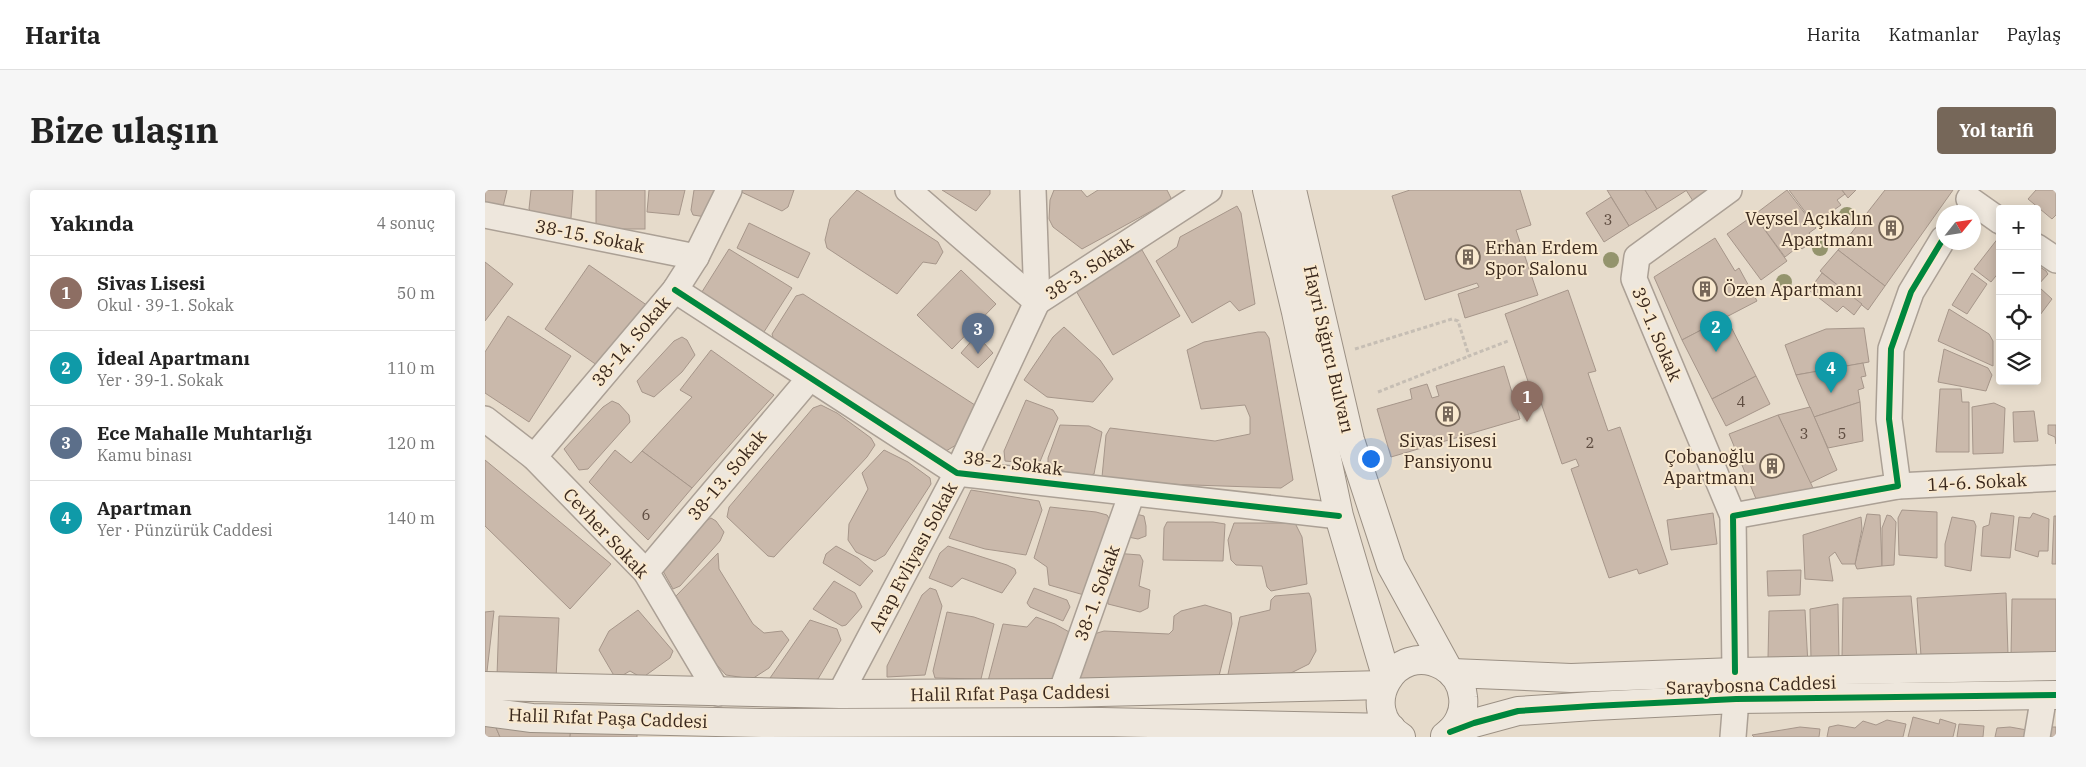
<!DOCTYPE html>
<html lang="tr">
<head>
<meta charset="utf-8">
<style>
  :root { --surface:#fff; --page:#f6f6f6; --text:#222; --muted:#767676; --line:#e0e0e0; --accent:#766759 }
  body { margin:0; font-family:"IBM Plex Serif",serif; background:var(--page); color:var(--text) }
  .controls { position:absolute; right:15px; top:15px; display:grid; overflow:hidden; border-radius:5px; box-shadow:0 2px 12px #0003 }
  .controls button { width:45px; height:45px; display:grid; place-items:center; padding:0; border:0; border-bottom:1px solid var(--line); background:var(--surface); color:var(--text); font:25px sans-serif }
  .compass { position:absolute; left:1451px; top:15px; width:45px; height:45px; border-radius:50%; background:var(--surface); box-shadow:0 2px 12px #0003; rotate:60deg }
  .you { position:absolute; left:885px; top:268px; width:18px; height:18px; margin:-12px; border:4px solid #fff; border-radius:50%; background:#1a73e8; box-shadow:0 0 0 8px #1a73e833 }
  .badge { display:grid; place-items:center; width:32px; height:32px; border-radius:50%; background:var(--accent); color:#fff; font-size:16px; font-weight:700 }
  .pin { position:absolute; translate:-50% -41px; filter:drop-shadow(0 1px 2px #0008) }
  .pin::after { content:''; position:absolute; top:26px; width:18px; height:15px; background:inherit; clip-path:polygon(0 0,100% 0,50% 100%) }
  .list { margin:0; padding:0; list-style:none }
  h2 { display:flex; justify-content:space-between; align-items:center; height:65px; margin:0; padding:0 20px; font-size:21px }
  h2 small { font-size:16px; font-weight:400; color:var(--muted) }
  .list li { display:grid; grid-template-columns:32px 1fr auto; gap:15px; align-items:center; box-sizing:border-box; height:75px; padding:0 20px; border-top:1px solid var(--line) }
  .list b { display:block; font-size:19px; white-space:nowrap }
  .list p { margin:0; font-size:16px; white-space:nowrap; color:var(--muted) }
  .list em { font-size:16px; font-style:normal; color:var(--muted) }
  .icon { flex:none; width:28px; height:28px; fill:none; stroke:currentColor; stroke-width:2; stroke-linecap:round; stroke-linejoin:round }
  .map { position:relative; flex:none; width:1571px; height:547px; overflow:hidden; border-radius:5px }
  header { display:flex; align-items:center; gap:30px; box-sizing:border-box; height:70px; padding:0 25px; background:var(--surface); border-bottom:1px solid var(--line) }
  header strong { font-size:24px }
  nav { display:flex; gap:28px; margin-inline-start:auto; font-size:18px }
  .intro { display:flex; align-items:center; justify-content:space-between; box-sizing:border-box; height:120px; padding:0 30px }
  h1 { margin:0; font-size:35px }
  .button { padding:12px 22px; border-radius:5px; background:var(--accent); color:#fff; font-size:18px; font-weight:700 }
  main { display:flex; gap:30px; padding:0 30px }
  aside { flex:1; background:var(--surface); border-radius:5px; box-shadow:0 2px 12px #0003 }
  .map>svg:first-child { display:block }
  .building { fill:#cab9ab; stroke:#a6968a }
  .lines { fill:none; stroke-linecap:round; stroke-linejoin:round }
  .street-casing { stroke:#aba095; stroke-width:28 }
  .secondary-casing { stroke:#9b9084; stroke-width:30 }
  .path { stroke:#c6beb4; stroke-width:3; stroke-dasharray:4 2.5; stroke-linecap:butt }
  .street { stroke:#eee7dd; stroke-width:25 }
  .secondary { stroke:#eee7dd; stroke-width:28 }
  .cycleway-casing { stroke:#f9e9cf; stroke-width:9 }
  .cycleway { stroke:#00873e; stroke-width:6 }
  .tree { fill:#94946d }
  .labels { text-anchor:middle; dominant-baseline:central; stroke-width:4; stroke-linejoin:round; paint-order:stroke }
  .number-label { font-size:15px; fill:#5e4c40 }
  .poi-label { font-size:18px; fill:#3a281c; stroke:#f9e9cf; text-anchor:end }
  .street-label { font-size:18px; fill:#3a281c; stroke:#f9e9cf }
</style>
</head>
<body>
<header>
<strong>Harita</strong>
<nav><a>Harita</a><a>Katmanlar</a><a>Paylaş</a></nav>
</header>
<div class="intro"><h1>Bize ulaşın</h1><a class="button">Yol tarifi</a></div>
<main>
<aside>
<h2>Yakında<small>4 sonuç</small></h2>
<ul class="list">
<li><span class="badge" style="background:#8d6e63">1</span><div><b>Sivas Lisesi</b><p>Okul · 39-1. Sokak</p></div><em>50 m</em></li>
<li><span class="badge" style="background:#0f9aa8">2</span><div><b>İdeal Apartmanı</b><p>Yer · 39-1. Sokak</p></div><em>110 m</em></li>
<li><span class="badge" style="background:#5c6f8a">3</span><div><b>Ece Mahalle Muhtarlığı</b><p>Kamu binası</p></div><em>120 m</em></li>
<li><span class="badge" style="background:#0f9aa8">4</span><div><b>Apartman</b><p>Yer · Pünzürük Caddesi</p></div><em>140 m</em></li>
</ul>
</aside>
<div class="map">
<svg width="1571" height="547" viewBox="0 0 1571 547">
  <rect width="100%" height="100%" fill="#e6dbcb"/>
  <g class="building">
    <path d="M0,0H22L18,17L0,14Z"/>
    <path d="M46,0H88L86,28L80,34L52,28L44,19Z"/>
    <rect x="111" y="0" width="49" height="39"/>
    <path d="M164,0H200L194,25L162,22Z"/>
    <path d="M209,0H230L225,23L221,27L208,25L206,20Z"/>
    <path d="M252,0H309L303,17L297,21Z"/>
    <path d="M372,0L453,52L458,62L451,74L438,72L412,104L342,58L340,50L345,29Z"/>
    <path d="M457,0H505V4L491,21Z"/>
    <path d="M569,0H596L602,7L613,0H682L686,8L681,13L597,59L568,37L564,29L565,10Z"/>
    <path d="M925,0H1035L1046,35L1031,40L1053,105L980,128L973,104L994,97L992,93L940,110L907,6Z"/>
    <path d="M1122,0H1160L1172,19L1144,36Z"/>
    <path d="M1160,0H1202L1172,19Z"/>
    <path d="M1201,0H1225L1208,11Z"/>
    <path d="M1302,0L1331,38L1324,43L1329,50L1317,59L1314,56L1300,67L1269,25Z"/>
    <path d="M1304,0H1357L1360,4L1352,10L1356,15L1329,34Z"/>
    <path d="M1357,0H1371L1363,8Z"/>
    <path d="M1400,0H1468L1400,96L1353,60Z"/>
    <path d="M1551,0H1571V25L1567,29L1543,9Z"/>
    <path d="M1126,7L1144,36L1119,52L1101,23Z"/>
    <path d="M752,16L756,23L770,114L754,121L745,111L707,133L671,71L692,57L695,47Z"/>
    <path d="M1269,25L1302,71L1276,90L1242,44Z"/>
    <path d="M264,33L325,63L313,88L252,58Z"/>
    <path d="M1514,47L1515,81L1506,92L1489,79Z"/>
    <path d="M1230,48L1250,81L1254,78L1272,111L1197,150L1169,87Z"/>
    <path d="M244,59L307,98L277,145L215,105Z"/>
    <path d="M657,60L695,126L628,165L590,99Z"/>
    <path d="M1353,60L1400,96L1383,120L1335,81Z"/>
    <path d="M0,72L28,94L0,131Z"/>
    <path d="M104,75L163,116L119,180L60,139Z"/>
    <path d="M1552,75L1561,81L1563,84L1552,96Z"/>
    <path d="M476,80L511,114L467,159L432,125Z"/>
    <path d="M1337,83L1377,114L1369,125L1358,116L1352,122L1324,100Z"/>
    <path d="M1487,83L1502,94L1482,124L1467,115Z"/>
    <path d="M1555,98L1567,109L1552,129V102Z"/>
    <path d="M1083,100L1111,181L1103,183L1123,241L1135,237L1183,374L1154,384L1152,379L1124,388L1086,279L1094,276L1091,269L1077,274L1052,201L1047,203L1020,124Z"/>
    <path d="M318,104L493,217L471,255L461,261L289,151L287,144L311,106Z"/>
    <path d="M1464,119L1504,144L1508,151V176L1453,151Z"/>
    <path d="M23,126L86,166L44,232L0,203V162Z"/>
    <path d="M1241,127L1271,186L1227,209L1197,150Z"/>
    <path d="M579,137L615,170L628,189L608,212L562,207L539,190L568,147Z"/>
    <path d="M1379,138L1384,172L1311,185L1300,155L1341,139Z"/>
    <path d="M773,142H780L784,148L808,290L796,298L649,293L617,287L621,245L625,238L730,251L765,244V227L760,215L716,219L702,160L719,152Z"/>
    <path d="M197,147L202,150L210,165L197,182L169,207L157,202L152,191L189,151Z"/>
    <path d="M489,148L498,152L508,163L493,178L476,163Z"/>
    <path d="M1459,159L1503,178L1507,185L1501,201L1453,192Z"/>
    <path d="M226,160L289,205L207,298L157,261L207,207L195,200Z"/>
    <path d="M1378,173L1381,186L1376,187L1379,198L1373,200L1375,212L1329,227L1311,185Z"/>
    <path d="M1019,176L1035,229L906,267L892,219L927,209L925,199L942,194L947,208L954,206L951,196Z"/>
    <path d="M1271,186L1285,214L1241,236L1227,209Z"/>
    <path d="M1455,199H1476L1477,212H1484V262H1451Z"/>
    <path d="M541,210L568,220L573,228L554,274L520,271L519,261Z"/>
    <path d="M127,211L134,214L144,225L145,232L103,279L94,280L79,259L118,217Z"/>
    <path d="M1375,212L1378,251L1343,258L1329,227Z"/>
    <path d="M1509,213L1520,218L1518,263L1488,264L1487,217Z"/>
    <path d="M336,215L352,223L386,248L390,255L382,267L289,367L283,366L242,327L244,317L328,218Z"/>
    <path d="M1325,217L1352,280L1325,293L1293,225Z"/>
    <path d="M1549,221L1553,251L1529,252L1528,222Z"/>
    <path d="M1293,225L1329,300L1274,316L1244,244Z"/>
    <path d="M575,235L604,236L617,242L609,284L602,286L563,278V268Z"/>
    <path d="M1563,235H1571V254L1570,247L1563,244Z"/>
    <path d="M130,260L146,273L157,261L207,298L163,350L104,292Z"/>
    <path d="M399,260L423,272L445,288L446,294L400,365L390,371L371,362L363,350L364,334L383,299L377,283Z"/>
    <path d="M0,270L126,374L85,419L0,336Z"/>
    <path d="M486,300L554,311L557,320L541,365L500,359L464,348Z"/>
    <path d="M565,317L611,322L622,325L626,332L599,405L564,395L562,377L549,368Z"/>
    <path d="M1417,320L1452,322V368L1414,365L1413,328Z"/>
    <path d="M1228,323L1232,354L1186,360L1182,330Z"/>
    <path d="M1506,323L1529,326L1525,368L1496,366L1498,337L1504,335Z"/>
    <path d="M1548,323L1564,329L1563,361H1554L1553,367L1530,360L1534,327L1545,328Z"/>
    <path d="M651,324L659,326L661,336V346L653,349L643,347Z"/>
    <path d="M1382,324L1395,325L1397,376L1372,379L1370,374Z"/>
    <path d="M1402,325L1406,326L1411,332L1409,375L1397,376V338Z"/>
    <path d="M1569,326H1571V374H1567Z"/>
    <path d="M1376,327L1377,339L1370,374H1357L1350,362L1344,367L1348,391L1320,389L1318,345Z"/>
    <path d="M1467,327L1489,331L1491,336L1486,381L1460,376V354Z"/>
    <path d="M226,328L231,331L239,342L235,351L195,396L188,399L178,381L219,332Z"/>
    <path d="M682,332H728L740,334L738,371L678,370L679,338Z"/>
    <path d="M749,333H810L817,347L822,394L786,401L782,397L777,376L751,375L746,370L743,350Z"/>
    <path d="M351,356L373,368L388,381L375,396L338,373L341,364Z"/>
    <path d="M463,356L522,375L530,379L531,383L517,403L477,388L467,397L444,388L455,363Z"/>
    <path d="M233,363L234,379L268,434L279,443L297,441L304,450L284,478L267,489L241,485L231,474L191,406Z"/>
    <path d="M629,363L655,365L658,371L654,396L665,400L663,418L655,422L623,414L622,404Z"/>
    <path d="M1316,380L1315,405L1283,406L1282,381Z"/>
    <path d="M349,391L370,403L377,417L361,435L357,436L328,419Z"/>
    <path d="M445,398L451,400L457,416L440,485L402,487V476L437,405Z"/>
    <path d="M549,398L582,410L585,417L578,431L545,417L542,413Z"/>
    <path d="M824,403L826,408L831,461L824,474L806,483L742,489L755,427L785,420L786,410L790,406Z"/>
    <path d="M1521,403L1523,464L1436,466L1432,408Z"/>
    <path d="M1426,406L1432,468H1357L1358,408Z"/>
    <path d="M1527,409H1571V465L1526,466Z"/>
    <path d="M1353,414L1354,470H1326L1325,419Z"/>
    <path d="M720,415L746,423L747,434L733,490L593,497L603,455L609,444L619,441L684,444L688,440L689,426L696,421Z"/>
    <path d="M153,420L188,461L185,468L157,488L145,481L131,489L114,460L124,441Z"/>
    <path d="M1320,420L1323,475L1283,468L1284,421Z"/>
    <path d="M9,421L1,490H0V422Z"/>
    <path d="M462,422L489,427L509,434L496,489L450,488L448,481Z"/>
    <path d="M14,426L74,428L71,489L12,486Z"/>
    <path d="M551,427L570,434L586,443L569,489L555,492L503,491L518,434L542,437Z"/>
    <path d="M325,430L352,439L356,450L333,489L317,493L285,488Z"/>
    <path d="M1428,527L1454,534L1455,529L1471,534L1468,547H1423Z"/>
    <path d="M1402,530L1421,534L1418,547H1342L1344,537L1353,535L1370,538L1378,531L1391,535Z"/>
    <path d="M0,532L9,533L15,547H0Z"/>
    <path d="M9,533L86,536L85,547H15Z"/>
    <path d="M1474,534L1499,536L1498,547H1472Z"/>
    <path d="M86,536L152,538V547H85Z"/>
    <path d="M1315,537L1335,539L1334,547H1269L1267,545Z"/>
    <path d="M1525,537L1542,540L1541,547H1510L1512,538Z"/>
    <path d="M1566,537H1571V547H1563Z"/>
  </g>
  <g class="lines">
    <g class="street-casing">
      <g id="street">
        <path d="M423,0L552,112L724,0"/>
        <path d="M1244,0L1152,67L1149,89L1248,326"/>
        <path d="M1484,9L1515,31"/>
        <path d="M0,25L211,67"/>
        <path d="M1552,57L1571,70"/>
        <path d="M190,100L472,283L854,326"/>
        <path d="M0,229L49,267L161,382L233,503"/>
        <path d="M49,267L190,100L211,67L244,0"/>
        <path d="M1413,296L1571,288"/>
        <path d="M161,382L324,189"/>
        <path d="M1250,482L1248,326L1413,296L1404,229L1406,159L1426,102L1458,49"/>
        <path d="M576,503L647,303"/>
        <path d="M355,504L472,283L552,112L548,0"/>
        <path d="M1248,547L1251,509"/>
        <path d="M1552,547L1559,505"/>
      </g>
    </g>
    <g class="secondary-casing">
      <g id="secondary">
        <path d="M782,0L811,122L854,326L902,489"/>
        <path d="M807,0L865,250L906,375L963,479"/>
        <path d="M967,483L1086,488L1250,482L1571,476"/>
        <path d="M0,496L355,504L576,503L899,495"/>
        <path d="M0,522L47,528L277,533L616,532L906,538"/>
        <path d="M965,542L989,533L1033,521L1108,516L1251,509L1571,505"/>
        <path d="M916,547C870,519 910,449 958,476C969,482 977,494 978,507C980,522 973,537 960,546"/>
      </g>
    </g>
    <g class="path">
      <path d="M870,159L967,129L973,131L984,166L1023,151"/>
      <path d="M893,202L984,166"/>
    </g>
    <use href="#street" class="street"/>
    <use href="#secondary" class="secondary"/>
    <g class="cycleway-casing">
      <g id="cycleway">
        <path d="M190,100L472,283L854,326"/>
        <path d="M1250,482L1248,326L1413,296L1404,229L1406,159L1426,102L1458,49"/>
        <path d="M965,542L989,533L1033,521L1108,516L1251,509L1571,505"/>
      </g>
    </g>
    <use href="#cycleway" class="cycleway"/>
  </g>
  <g class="tree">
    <circle cx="1362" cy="25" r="8"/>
    <circle cx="1335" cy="58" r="8"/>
    <circle cx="1126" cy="70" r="8"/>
    <circle cx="1299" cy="92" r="8"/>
  </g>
  <defs>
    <g id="building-ring" transform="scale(1.25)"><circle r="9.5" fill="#f9e9cf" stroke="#766759" stroke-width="1.5"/><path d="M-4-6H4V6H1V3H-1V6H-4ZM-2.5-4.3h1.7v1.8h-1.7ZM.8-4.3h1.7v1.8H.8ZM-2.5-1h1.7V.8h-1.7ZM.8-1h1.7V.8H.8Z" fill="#766759"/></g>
  </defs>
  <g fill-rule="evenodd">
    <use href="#building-ring" x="1406" y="38"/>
    <use href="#building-ring" x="983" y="67"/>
    <use href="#building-ring" x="1220" y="99"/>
    <use href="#building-ring" x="963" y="224"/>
    <use href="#building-ring" x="1287" y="276"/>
  </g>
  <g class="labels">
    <g class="number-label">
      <text x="1123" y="29">3</text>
      <text x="1256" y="211">4</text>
      <text x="1319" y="243">3</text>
      <text x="1357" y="243">5</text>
      <text x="1105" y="252">2</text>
      <text x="161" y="324">6</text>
    </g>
    <g class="poi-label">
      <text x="1388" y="28">Veysel Açıkalın<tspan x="1388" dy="21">Apartmanı</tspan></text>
      <text x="1000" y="57" text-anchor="start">Erhan Erdem<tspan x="1000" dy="21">Spor Salonu</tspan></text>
      <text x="1238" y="99" text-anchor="start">Özen Apartmanı</text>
      <text x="963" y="250" text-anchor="middle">Sivas Lisesi<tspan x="963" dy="21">Pansiyonu</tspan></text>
      <text x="1270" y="266">Çobanoğlu<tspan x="1270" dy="21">Apartmanı</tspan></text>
    </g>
    <g class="street-label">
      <text transform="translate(105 46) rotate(11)">38-15. Sokak</text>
      <text transform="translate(604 78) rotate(-33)">38-3. Sokak</text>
      <text transform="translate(1172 144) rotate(67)">39-1. Sokak</text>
      <text transform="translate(146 151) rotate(-50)">38-14. Sokak</text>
      <text transform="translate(844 159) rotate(77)">Hayri Sığırcı Bulvarı</text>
      <text transform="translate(528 273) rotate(7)">38-2. Sokak</text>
      <text transform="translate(242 285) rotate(-50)">38-13. Sokak</text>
      <text transform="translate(1492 292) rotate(-3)">14-6. Sokak</text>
      <text transform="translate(121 343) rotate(47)">Cevher Sokak</text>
      <text transform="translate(428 367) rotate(-62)">Arap Evliyası Sokak</text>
      <text transform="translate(612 403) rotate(-70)">38-1. Sokak</text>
      <text transform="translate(1266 495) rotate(-2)">Saraybosna Caddesi</text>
      <text transform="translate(525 503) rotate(-1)">Halil Rıfat Paşa Caddesi</text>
      <text transform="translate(123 528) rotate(2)">Halil Rıfat Paşa Caddesi</text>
    </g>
  </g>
</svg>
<div class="controls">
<button>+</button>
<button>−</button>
<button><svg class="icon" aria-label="locate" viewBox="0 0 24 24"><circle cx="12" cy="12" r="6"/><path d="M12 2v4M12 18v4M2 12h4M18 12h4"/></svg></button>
<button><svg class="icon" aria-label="layers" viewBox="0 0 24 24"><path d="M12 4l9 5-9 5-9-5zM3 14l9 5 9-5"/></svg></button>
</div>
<svg class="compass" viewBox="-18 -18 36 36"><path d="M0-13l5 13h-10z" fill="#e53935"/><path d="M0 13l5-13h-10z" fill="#767676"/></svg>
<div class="you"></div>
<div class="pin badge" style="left:1042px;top:232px;background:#8d6e63">1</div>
<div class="pin badge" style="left:1231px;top:162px;background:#0f9aa8">2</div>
<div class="pin badge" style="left:493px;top:164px;background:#5c6f8a">3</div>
<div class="pin badge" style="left:1346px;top:203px;background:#0f9aa8">4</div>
</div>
</main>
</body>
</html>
